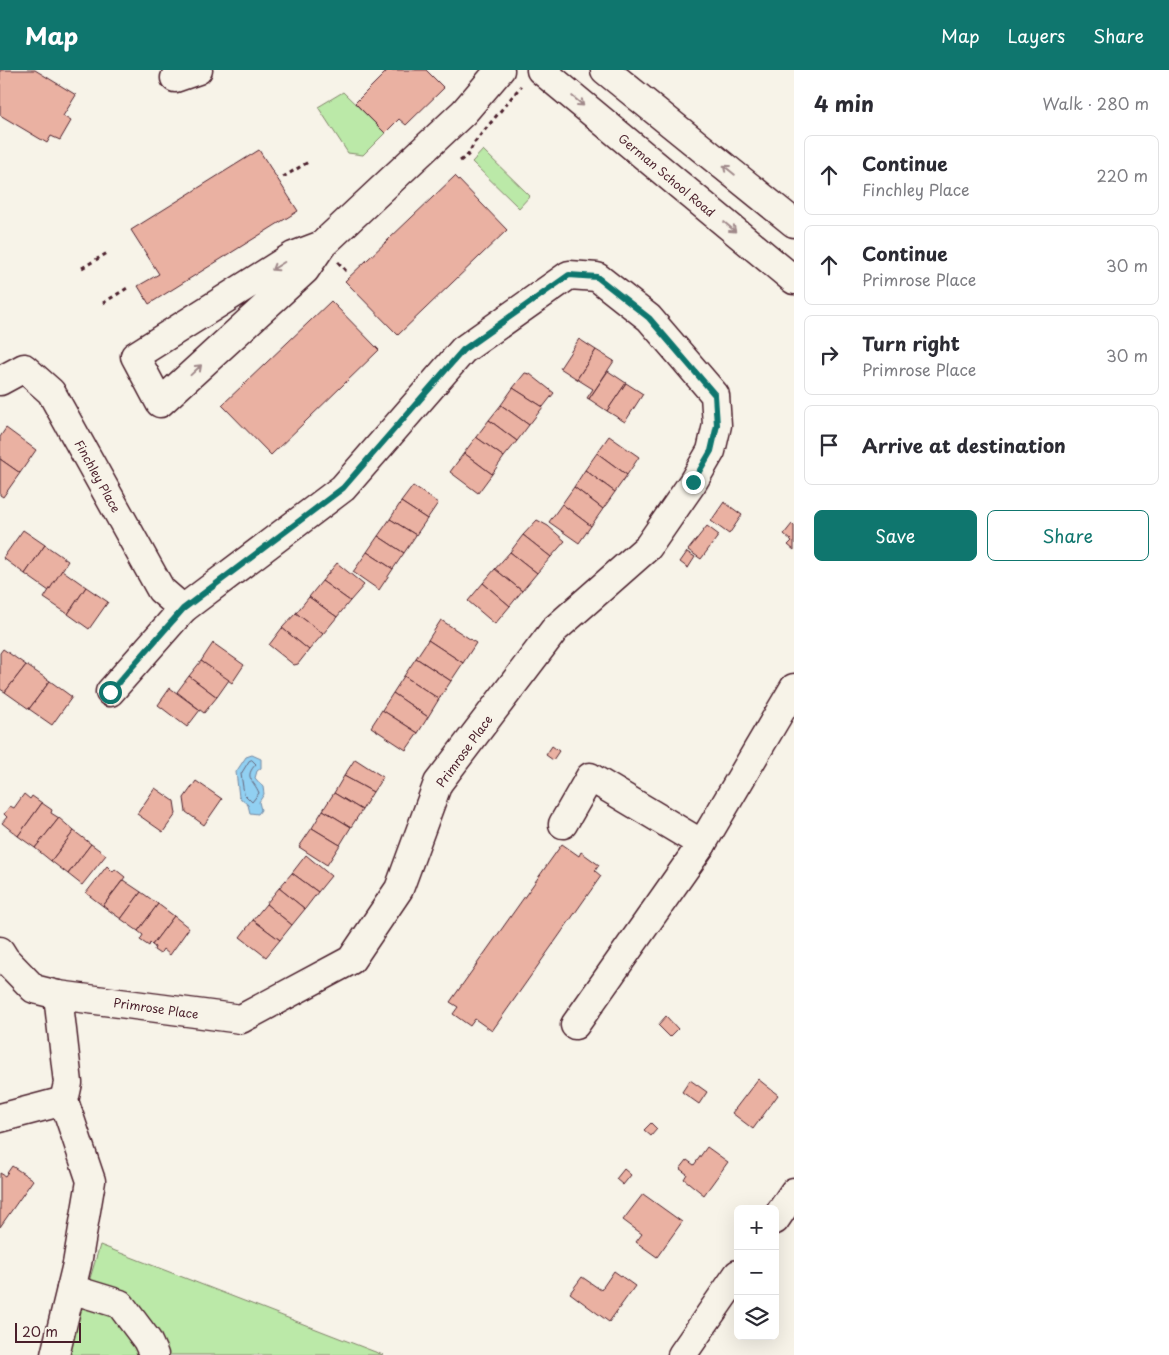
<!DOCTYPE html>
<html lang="en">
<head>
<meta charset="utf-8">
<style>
  :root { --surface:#fff; --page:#f2f2f3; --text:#2b2b33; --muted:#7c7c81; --line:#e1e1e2; --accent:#0f766e }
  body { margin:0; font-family:"Playpen Sans",sans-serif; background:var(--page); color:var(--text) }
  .controls { position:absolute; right:15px; bottom:15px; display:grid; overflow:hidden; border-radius:8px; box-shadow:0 5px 20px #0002 }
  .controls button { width:45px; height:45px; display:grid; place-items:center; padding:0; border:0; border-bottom:1px solid var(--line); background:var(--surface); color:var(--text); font:25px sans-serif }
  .scale { position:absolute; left:15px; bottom:12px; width:66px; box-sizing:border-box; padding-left:5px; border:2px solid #4a1f2b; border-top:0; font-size:14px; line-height:18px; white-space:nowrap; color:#4a1f2b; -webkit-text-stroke:4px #f7f3e8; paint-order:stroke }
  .stop { position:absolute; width:15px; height:15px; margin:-11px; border:4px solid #0f766e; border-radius:50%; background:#fff }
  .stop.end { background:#0f766e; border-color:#fff; box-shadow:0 1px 5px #0008 }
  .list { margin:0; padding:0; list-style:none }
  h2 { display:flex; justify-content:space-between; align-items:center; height:65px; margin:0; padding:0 20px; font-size:21px }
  h2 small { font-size:16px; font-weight:400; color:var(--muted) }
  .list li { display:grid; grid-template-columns:32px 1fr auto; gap:15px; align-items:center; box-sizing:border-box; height:80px; margin:0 10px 10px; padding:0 10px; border:1px solid var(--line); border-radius:8px }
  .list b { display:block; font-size:19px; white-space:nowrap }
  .list p { margin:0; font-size:16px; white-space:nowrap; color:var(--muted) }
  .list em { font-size:16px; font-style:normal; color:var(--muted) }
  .actions { display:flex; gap:10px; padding:15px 20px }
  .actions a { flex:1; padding:11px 0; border:1px solid var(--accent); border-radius:8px; text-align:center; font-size:18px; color:var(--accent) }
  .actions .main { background:var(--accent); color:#fff }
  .icon { flex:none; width:28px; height:28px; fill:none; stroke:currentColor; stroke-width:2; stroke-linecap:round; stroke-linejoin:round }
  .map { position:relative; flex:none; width:794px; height:1285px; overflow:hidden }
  header { display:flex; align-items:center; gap:30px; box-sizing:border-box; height:70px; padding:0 25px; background:var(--accent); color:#fff }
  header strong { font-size:24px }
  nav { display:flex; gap:28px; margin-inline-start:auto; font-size:18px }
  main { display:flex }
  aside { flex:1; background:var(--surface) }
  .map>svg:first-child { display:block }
  .green { fill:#bbe9a8; stroke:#82846a }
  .water { fill:#91d0f2; stroke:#7589a2 }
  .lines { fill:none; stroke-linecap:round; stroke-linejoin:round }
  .shore { stroke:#66667b; stroke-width:1 }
  .building { fill:#eab1a2; stroke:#4a1f2b }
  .minor-casing { stroke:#4a1f2b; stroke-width:31 }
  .path { stroke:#4a1f2b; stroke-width:3; stroke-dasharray:4 4; stroke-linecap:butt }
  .minor { stroke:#f7f3e8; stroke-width:28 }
  .oneway { stroke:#a0898a }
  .route { stroke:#0f766e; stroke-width:6 }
  .labels { text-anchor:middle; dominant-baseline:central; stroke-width:4; stroke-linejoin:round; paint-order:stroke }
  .street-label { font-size:12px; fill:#4a1f2b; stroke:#f7f3e8 }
</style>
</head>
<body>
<header>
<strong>Map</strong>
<nav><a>Map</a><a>Layers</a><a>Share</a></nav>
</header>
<main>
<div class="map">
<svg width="794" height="1285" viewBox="0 0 794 1285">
  <rect width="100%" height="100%" fill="#f7f3e8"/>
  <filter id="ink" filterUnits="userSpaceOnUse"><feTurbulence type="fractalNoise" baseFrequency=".02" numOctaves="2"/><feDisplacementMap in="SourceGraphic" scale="10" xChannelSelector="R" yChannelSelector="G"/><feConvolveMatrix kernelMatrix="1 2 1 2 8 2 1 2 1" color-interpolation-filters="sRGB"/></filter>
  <g filter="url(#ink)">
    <g class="green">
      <path d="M343,22L385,63L363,85L348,83L318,37Z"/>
      <path d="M483,80L530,126L519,138L472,92Z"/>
      <path d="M100,1175L383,1285H67Z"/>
    </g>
    <path class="water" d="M252,685L261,689V698L257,701L255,708L263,717L264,724L259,732L261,740L258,744L250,743L248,735L239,727L236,702L246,687Z"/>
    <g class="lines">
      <path class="shore" d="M252,690L256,694C243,708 254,710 259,723L252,732L244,724L241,704L249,691Z"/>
    </g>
    <g class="building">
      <path d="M0,0H35L76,25L63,46L71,51L60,70L51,66L47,73L0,45Z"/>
      <path d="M388,0H426L444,18L406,55L399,49L385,63L355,33Z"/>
      <path d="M259,80L298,141L149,234L138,216L159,204L131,160Z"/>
      <path d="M455,106L507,160L398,265L345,211Z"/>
      <path d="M331,231L379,280L271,385L222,335Z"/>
      <path d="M579,269L596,280L577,309L560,298Z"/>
      <path d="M596,280L614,291L589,329L587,328L593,319L577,309Z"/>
      <path d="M608,301L626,313L607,341L589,329Z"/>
      <path d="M525,303L530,304L554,323L543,337L513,318Z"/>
      <path d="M626,313L643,324L625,352L607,341Z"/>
      <path d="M513,318L543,337L529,355L501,335Z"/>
      <path d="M501,335L529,355L517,371L489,350Z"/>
      <path d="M489,350L517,371L504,387L476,367Z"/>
      <path d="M6,358L36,380L20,403L0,389V367Z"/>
      <path d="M609,366L639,387L627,405L597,383Z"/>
      <path d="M476,367L504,387L492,404L464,383Z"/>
      <path d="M464,383L492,404L478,423L450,402Z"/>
      <path d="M597,383L627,405L615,422L585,400Z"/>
      <path d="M0,389L20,403L3,427L0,425Z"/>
      <path d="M585,400L615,422L603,439L574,417Z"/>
      <path d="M413,416L438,433L427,449L401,432Z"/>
      <path d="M574,417L603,439L591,456L562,434Z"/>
      <path d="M401,432L427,449L416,465L390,449Z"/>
      <path d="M724,432L742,445L729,464L711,451Z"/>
      <path d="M562,434L591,456L579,473L549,452Z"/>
      <path d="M390,449L416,465L404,483L378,466Z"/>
      <path d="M537,450L548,456L565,471L551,487L523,465Z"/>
      <path d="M792,454L794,456V480L788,475L792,471L784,464Z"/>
      <path d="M707,456L719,465L701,489L688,480Z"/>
      <path d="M23,460L45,475L25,504L3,488Z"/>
      <path d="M523,465L551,487L537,503L510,482Z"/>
      <path d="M378,466L404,483L393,499L367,482Z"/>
      <path d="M45,475L68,491L49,521L25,504Z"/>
      <path d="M367,482L393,499L379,520L353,502Z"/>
      <path d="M510,482L537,503L522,521L495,499Z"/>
      <path d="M687,482L695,487L688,498L680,492Z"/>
      <path d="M337,493L364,515L350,531L322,511Z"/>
      <path d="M495,499L522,521L510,536L483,513Z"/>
      <path d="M62,500L86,517L68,544L44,528Z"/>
      <path d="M322,511L350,531L337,547L309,527Z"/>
      <path d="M483,513L510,536L495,554L468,531Z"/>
      <path d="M86,517L108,532L89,559L68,544Z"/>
      <path d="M309,527L337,547L323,564L296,543Z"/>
      <path d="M296,543L323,564L309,580L282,558Z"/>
      <path d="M441,550L476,573L463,593L428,570Z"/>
      <path d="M282,558L309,580L298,594L294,595L269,575Z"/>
      <path d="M428,570L463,593L451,611L416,588Z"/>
      <path d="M213,573L244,595L232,613L201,591Z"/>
      <path d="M3,579L26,595L5,622L0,619V583Z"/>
      <path d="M416,588L451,611L439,629L404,606Z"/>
      <path d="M201,591L229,610L217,627L189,606Z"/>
      <path d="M26,595L50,611L29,639L5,622Z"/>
      <path d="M189,606L217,627L204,643L177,622Z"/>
      <path d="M404,606L439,629L428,647L393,623Z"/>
      <path d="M50,611L72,627L52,655L29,639Z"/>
      <path d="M170,618L200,640L187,657L158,635Z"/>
      <path d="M393,623L428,647L418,663L382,640Z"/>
      <path d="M382,640L418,663L406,680L371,657Z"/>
      <path d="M552,676L559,681L553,690L546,685Z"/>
      <path d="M355,689L383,707L373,722L344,706Z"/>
      <path d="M344,706L373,722L362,740L334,723Z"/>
      <path d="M196,711L222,729L204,755L186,742L184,728Z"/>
      <path d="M155,718L174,731L176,744L163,762L137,744Z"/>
      <path d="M334,723L362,740L351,757L323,740Z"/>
      <path d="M24,724L30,729L32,726L42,733L18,766L2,753L7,747L4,744L10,736L14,738Z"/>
      <path d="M42,733L52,740L51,743L59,748L35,778L18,766Z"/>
      <path d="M323,740L351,757L340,775L312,758Z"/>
      <path d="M59,748L74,761L51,791L35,778Z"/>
      <path d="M312,758L340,775L327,795L299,777Z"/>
      <path d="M74,761L91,774L68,804L51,791Z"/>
      <path d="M91,774L106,785L82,815L68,804Z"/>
      <path d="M562,774L579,786L581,782L599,795L595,801L601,806L492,961L475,949L470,956L453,944L458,937L450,932Z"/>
      <path d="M306,785L331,806L318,822L292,803Z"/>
      <path d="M107,796L113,802L115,799L125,807L103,836L86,823Z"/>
      <path d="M292,803L318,822L305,839L279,818Z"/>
      <path d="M123,810L141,822L121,849L103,836Z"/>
      <path d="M279,818L305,839L292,855L266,834Z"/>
      <path d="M141,822L158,834L138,861L121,849Z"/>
      <path d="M158,834L174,846L152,875L150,873L149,876L140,870L143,865L138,861Z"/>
      <path d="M266,834L292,855L280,870L253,850Z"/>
      <path d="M174,846L189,858L170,885L163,879L160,884L154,880L155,877L152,875Z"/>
      <path d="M253,850L280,870L266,887L240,867Z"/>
      <path d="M666,946L678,959L670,967L658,955Z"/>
      <path d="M758,1009L778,1025L753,1059L732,1043Z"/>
      <path d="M690,1010L707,1022L699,1034L682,1022Z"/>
      <path d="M651,1053L657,1059L651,1066L644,1060Z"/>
      <path d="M707,1077L728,1092L704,1125L684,1109L687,1104L680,1099L687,1090L694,1095Z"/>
      <path d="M12,1096L33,1110L0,1157V1103L5,1106Z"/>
      <path d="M624,1099L631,1105L623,1115L616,1109Z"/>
      <path d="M643,1124L682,1152L657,1187L636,1172L642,1164L623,1150Z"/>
      <path d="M614,1201L635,1216L609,1252L570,1223L582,1207L601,1220Z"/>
    </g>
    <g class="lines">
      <g class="minor-casing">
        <g id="minor">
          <path d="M541,0L794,210"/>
          <path d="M605,0L794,153"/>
          <path d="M175,8L198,0"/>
          <path d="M322,175L293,186L135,286L160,333L305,200L322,175L464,42L500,0"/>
          <path d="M0,311L24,298L51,322L161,520L183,539"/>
          <path d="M563,754L590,707L702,774L794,618"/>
          <path d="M0,881L5,889L34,919L58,925L241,949L351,890L399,819L438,713L555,559L648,477L693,412L711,381L717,355L715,325L649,248L597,207L569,205L463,280L343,418L183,539L110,622"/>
          <path d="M575,955L702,774"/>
          <path d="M0,1048L64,1031"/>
          <path d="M775,1150L794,1122"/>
          <path d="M71,1219L120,1234L147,1270L154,1285"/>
          <path d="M55,1285L77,1194L91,1111L64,1031L68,1013L58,925"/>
          <path d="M682,1285L738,1204"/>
        </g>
      </g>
      <g class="path">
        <path d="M460,91L468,85L474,73L521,16"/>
        <path d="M283,107L310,91"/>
        <path d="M338,192L346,201"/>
        <path d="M82,198L109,182"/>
        <path d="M103,233L129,217"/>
      </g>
      <use href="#minor" class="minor"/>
    </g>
    <defs><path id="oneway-shaft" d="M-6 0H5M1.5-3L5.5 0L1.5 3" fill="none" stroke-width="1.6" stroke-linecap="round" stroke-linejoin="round" transform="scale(1.25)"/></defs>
    <g class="oneway">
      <use href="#oneway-shaft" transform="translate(578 31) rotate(40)"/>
      <use href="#oneway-shaft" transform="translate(729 100) rotate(-141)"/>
      <use href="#oneway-shaft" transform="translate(730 157) rotate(40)"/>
      <use href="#oneway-shaft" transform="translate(278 196) rotate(148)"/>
      <use href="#oneway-shaft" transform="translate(196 300) rotate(-43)"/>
    </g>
  </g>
  <g class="lines" filter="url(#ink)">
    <path class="route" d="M110,622L183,539L343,418L463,280L569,205L597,207L649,248L715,325L717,355L711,381L693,412"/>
  </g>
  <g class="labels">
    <g class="street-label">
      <text transform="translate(667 105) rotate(40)">German School Road</text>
      <text transform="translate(98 406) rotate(61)">Finchley Place</text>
      <text transform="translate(464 681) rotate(-54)">Primrose Place</text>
      <text transform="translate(156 938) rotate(8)">Primrose Place</text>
    </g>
  </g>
</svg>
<div class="controls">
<button>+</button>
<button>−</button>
<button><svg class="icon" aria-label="layers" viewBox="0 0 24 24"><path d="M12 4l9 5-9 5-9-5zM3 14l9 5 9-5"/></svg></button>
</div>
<div class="scale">20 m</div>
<div class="stop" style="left:110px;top:622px"></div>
<div class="stop end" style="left:693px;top:412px"></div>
</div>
<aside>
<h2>4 min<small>Walk · 280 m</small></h2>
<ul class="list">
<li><svg class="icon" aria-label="ahead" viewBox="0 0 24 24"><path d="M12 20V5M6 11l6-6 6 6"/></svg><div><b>Continue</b><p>Finchley Place</p></div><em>220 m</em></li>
<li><svg class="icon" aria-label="ahead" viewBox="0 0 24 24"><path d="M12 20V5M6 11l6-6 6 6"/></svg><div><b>Continue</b><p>Primrose Place</p></div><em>30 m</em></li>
<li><svg class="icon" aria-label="right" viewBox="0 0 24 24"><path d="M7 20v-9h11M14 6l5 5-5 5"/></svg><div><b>Turn right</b><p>Primrose Place</p></div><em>30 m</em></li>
<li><svg class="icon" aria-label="arrive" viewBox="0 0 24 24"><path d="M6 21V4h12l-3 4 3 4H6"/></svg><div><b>Arrive at destination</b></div></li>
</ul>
<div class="actions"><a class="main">Save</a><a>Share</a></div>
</aside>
</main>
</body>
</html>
